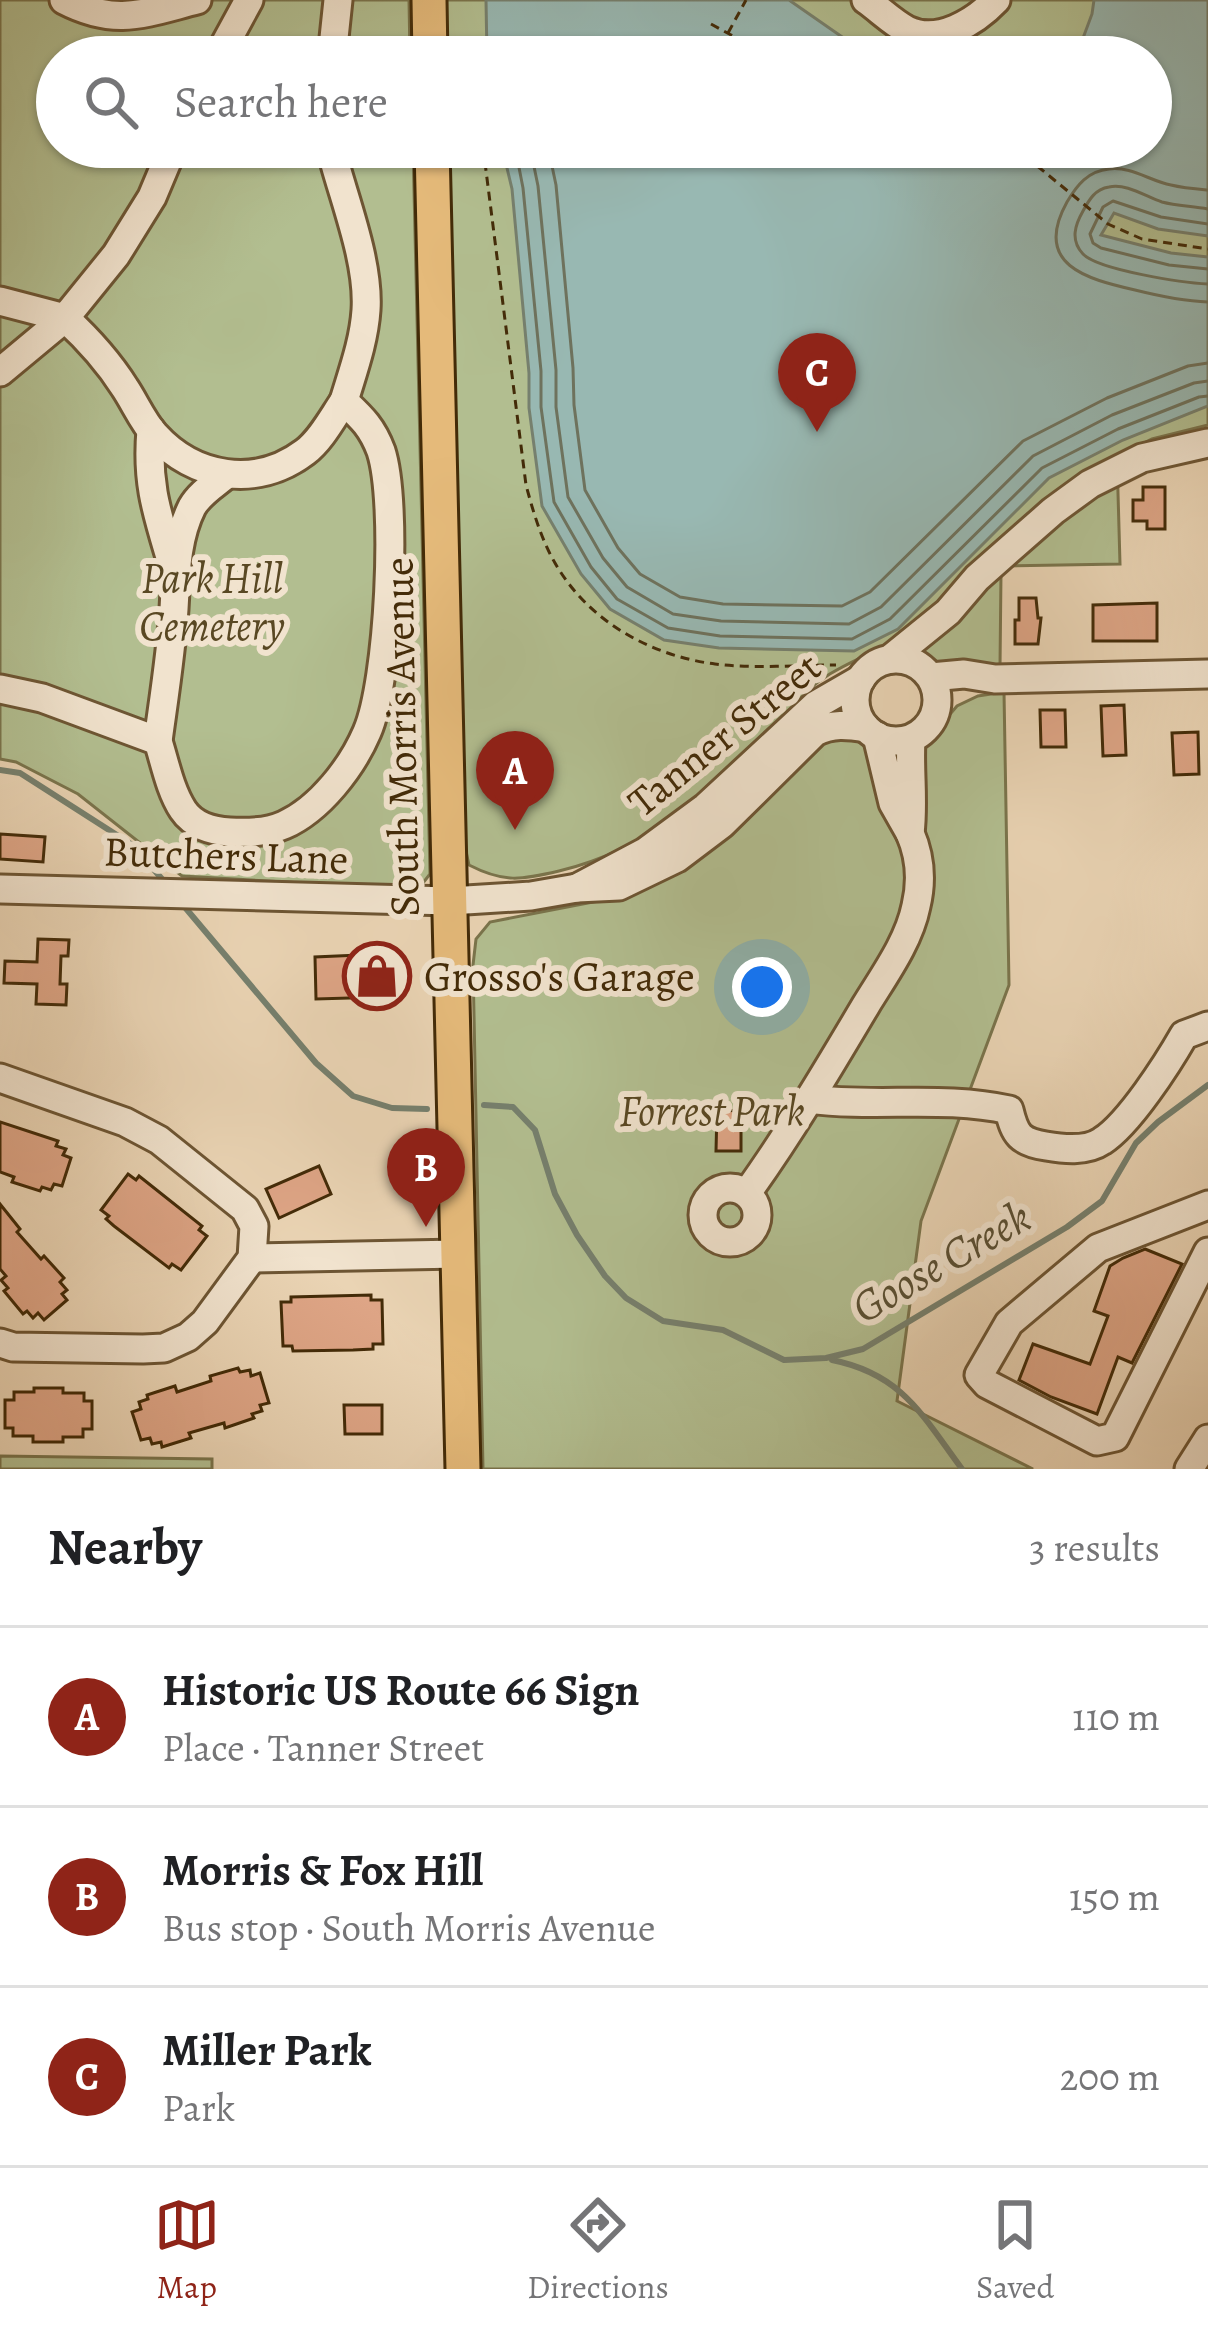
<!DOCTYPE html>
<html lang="en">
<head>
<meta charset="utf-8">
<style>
  :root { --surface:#fff; --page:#f6f6f6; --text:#202124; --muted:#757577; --line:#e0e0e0; --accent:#8f2418 }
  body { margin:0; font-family:Alegreya,serif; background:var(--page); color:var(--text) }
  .you { position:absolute; left:762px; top:987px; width:42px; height:42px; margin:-30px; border:9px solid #fff; border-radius:50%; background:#1a73e8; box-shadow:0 0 0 18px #1a73e833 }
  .badge { display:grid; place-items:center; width:78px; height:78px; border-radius:50%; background:var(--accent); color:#fff; font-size:39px; font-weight:700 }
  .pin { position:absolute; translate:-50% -99px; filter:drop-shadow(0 3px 6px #0008) }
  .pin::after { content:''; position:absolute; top:63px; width:42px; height:36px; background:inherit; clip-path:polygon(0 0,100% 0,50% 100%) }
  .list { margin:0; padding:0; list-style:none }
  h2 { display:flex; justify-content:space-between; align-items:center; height:156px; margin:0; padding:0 48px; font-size:51px }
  h2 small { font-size:39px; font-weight:400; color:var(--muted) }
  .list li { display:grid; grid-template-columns:78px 1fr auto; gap:36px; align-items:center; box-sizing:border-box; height:180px; padding:0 48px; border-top:3px solid var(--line) }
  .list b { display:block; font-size:45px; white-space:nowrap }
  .list p { margin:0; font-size:39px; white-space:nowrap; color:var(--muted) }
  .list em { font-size:39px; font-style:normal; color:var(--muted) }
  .icon { flex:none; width:66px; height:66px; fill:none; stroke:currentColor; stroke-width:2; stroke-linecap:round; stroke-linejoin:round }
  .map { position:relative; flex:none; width:1208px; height:1469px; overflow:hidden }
  .search { position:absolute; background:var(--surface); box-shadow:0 3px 9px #0004; left:36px; right:36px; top:36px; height:132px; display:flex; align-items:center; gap:30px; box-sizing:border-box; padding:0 42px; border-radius:66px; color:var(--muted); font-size:45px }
  .sheet { height:696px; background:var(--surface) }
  nav { display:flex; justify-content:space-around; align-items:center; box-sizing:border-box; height:168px; border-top:3px solid var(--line); background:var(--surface); font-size:33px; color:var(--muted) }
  nav a { display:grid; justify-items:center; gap:6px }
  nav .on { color:var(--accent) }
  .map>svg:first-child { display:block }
  .green { fill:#b2be90; stroke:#7a744c; stroke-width:3 }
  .water { fill:#98b8b2; stroke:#76806e; stroke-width:3 }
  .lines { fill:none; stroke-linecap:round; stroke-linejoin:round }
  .shore { stroke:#6e725d; stroke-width:3 }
  .stream { stroke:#76806e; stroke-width:6 }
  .building { fill:#dea586; stroke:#432b08; stroke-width:3 }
  .minor-casing { stroke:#6d5533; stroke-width:33 }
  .major-casing { stroke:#432b08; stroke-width:39 }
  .path { stroke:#432b08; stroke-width:3; stroke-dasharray:9 6; stroke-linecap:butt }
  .minor { stroke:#f1e3ce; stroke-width:27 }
  .major { stroke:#e5ba7a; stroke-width:33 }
  .labels { text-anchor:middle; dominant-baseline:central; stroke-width:12; stroke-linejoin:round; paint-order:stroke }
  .park-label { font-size:42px; font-style:italic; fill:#594823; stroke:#f1e3ce }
  .street-label { font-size:42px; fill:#432b08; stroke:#f1e3ce }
  .poi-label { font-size:42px; fill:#432b08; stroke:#f1e3ce; text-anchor:start }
  .water-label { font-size:45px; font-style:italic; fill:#584e32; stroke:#f1e3ce }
</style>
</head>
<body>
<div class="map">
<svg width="1208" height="1469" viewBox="0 0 1208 1469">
  <rect width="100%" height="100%" fill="#ead4b4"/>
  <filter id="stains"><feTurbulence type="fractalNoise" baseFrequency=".00167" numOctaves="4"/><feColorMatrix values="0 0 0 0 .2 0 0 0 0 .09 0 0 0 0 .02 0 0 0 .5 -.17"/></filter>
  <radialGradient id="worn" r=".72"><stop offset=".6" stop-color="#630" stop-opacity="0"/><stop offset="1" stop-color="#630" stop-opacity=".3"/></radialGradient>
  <g class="green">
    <path d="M0,0H409L410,57H57V147H413L430,874L423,883L407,889L182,876L78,794L16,762L0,759Z"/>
    <path d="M445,0H1208V425L1152,439L1117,457L1120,564L1007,566L1001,573L1000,667L941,665L897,641C862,658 815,674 794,707C721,781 665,845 559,871C521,880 504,883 469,865L464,842L448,147H1151V57H446Z"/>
    <path d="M1004,692L1009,985L921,1221L897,1401L1033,1469H483L473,965L476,939L490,922L603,900L824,737L848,736L866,746L892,752L923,746L957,706L978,696Z"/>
    <path d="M0,1456L212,1459V1469H0Z"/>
  </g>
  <g class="water">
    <path d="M486,0H789L871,57H487Z"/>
    <path d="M1094,0H1208V236L1158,229L1114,213L1101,235L1171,253L1208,257V406L1123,440L1049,478L898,629L854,651L719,648L664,640L610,609L581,574L542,506L529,408V373L512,189L502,147H1151V57H1076L1092,14Z"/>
  </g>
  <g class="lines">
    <g class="shore">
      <path d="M515,147L523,188L541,371V407L554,502L591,567L617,599L668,628L720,636L852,639L890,619L1042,468L1118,429L1199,397L1208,396"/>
      <path d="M530,147L538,186L556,370V407L568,497L603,558L627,587L673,614L721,621L849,624L881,607L1033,456L1112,415L1194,383L1208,381"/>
      <path d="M548,147L556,185L573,368L574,405L585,490L618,548L640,574L680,597L723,604L842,606L870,592L1023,441L1107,398L1188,366L1208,363"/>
      <path d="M1208,190C1196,189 1183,188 1171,185C1150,181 1131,166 1109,169C1088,171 1077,185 1067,202C1032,265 1087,279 1135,290C1159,296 1183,301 1208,302"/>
      <path d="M1208,209C1193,206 1177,206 1162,202C1146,197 1127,183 1109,187C1095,189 1089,200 1083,211C1075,225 1070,240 1083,254C1098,270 1184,283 1208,284"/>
      <path d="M1208,224L1161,217L1113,201L1103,207L1090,234L1093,243L1101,248L1169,265L1208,269"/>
    </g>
    <g class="stream">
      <path d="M0,770L20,773L134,846L167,885"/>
      <path d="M183,905L316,1063L353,1096L392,1108L427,1109"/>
      <path d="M484,1105L513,1107L535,1130L555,1194L577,1235L605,1276L626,1298L663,1321L723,1330L784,1360L826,1358L863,1349L1067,1227L1102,1201L1136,1143L1158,1122L1208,1085"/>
      <path d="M832,1360C902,1374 922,1415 962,1469"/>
    </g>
  </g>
  <g class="building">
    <path d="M1143,487H1165V529H1147V521H1133V500H1143Z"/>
    <path d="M1019,598H1036L1038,618H1041L1038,644H1015V620H1019Z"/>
    <path d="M1157,603V641H1093V605Z"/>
    <path d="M1124,705L1126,755L1103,756L1101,706Z"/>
    <path d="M1040,710H1065L1066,747H1041Z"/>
    <path d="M1198,732L1199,774L1174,775L1172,733Z"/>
    <path d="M0,834L45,837L43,862L0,859Z"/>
    <path d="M38,939L69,940L68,956H61L60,984H67L66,1005L36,1004L37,984L4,983L5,961L37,962Z"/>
    <path d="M382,954L384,997L316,999L315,957Z"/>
    <path d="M717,1110L741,1111V1151H716Z"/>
    <path d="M0,1122L58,1141L56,1146L66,1149L63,1155L71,1158L62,1186L54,1184L51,1190L42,1187L40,1191L12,1182L14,1177L0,1172Z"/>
    <path d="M319,1166L331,1194L279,1218L266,1189Z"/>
    <path d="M128,1174L136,1180L139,1176L202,1226L199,1230L207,1236L181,1270L172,1264L169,1268L114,1226L106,1219L109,1216L101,1210Z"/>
    <path d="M0,1204L20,1229L17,1232L41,1259L44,1256L64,1278L60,1282L67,1290L62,1294L67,1300L44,1320L38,1313L33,1318L27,1311L23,1314L4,1291L8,1288L1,1280L6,1276L0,1269Z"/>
    <path d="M1145,1249L1182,1264L1132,1363L1118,1357L1097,1414L1051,1397L1019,1380L1033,1344L1090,1364L1108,1316L1094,1311L1110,1266L1123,1258Z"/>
    <path d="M371,1295V1300H382L383,1344H373V1349L353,1350L293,1351L292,1346H283L281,1302H291V1297Z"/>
    <path d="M238,1368L240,1372L250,1370L251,1376L260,1373L269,1403L260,1405L262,1411L252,1414L254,1418L225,1428L224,1423L189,1433L191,1438L162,1447L161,1442L152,1444L150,1438L141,1440L132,1412L141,1409L139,1402L148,1399L147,1395L175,1386L177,1392L211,1381L210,1376Z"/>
    <path d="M34,1388H63V1393H84V1401H92V1429H83V1437H63V1442H33V1436H13V1428H5V1400H14V1392H34Z"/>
    <path d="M344,1405H382V1434H345Z"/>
  </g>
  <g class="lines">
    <g class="minor-casing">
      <g id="minor">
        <path d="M64,0C116,27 145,13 197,0"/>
        <path d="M866,0C879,9 893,23 907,30C938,45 975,22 996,0"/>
        <path d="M218,57L249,0"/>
        <path d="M332,57L338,0"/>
        <path d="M0,301L65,318L116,255L152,197L173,147"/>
        <path d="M0,372L65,318C89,340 108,361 125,388C135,403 143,422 155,435C194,478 256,489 305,452C321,440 333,417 344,401"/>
        <path d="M151,430C146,485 158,516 173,567"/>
        <path d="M890,659L948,612L977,578L1053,511L1090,484L1142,458L1208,443"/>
        <circle cx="896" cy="700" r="41"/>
        <path d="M931,677L964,674L995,679L1208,674"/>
        <path d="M861,679L816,705L706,807L645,852L577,888L619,886L677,858L722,824L815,732C832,723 848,725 866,728"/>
        <path d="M0,689L42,698L158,741C165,763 170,790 183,810C193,825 212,831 230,832C247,833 268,832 284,825C320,809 352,767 367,732C389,682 398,503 381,451C372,427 362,418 344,401C353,371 364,341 366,310C369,265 347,207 335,164L333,147"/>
        <path d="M877,736L893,803L910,833C914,802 909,770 911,739"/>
        <path d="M158,741C164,697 171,653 174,609C176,575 176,539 192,507C200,493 214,485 226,475"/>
        <path d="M0,889L450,901L531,896L577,888"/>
        <path d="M0,1078L125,1122L159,1140L245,1209L254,1226L252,1258L205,1322L188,1337L164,1348L143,1349L13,1347L0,1343"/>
        <path d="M809,1099C876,1108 943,1095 1009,1110C1015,1135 1020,1142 1046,1146C1063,1149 1086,1152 1102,1141C1129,1124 1168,1063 1184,1035L1208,1026"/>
        <circle cx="730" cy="1215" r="27"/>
        <path d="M747,1193C790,1133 828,1069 866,1005C885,974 909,941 916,906C922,881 920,856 910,833"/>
        <path d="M1208,1205L1098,1248L1009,1323L979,1375L987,1384L1097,1441L1115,1437L1208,1252"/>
        <path d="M252,1258L458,1254"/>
        <path d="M1189,1469L1208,1439"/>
      </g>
    </g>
    <g class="major-casing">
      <g id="major">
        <path d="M429,0L430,57"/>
        <path d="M432,147L463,1469"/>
      </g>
    </g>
    <g class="path">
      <path d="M711,24L742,41"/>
      <path d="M728,33L746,0"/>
      <path d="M483,147L526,485C533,511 541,539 555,563C588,621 651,656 715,664C754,669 797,665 836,665"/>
      <path d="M1014,147L1108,224L1142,239L1208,249"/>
    </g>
    <use href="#minor" class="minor"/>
    <use href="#major" class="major"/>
  </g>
  <defs>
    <g id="shop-ring" transform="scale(3.45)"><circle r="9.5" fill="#f1e3ce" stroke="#8f2418" stroke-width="1.5"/><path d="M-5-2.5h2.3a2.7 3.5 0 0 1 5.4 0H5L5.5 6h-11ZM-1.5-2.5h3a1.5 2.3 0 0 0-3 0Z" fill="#8f2418"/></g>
  </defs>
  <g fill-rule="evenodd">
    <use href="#shop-ring" x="377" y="976"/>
  </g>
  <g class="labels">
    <g class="park-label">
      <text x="212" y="577">Park Hill<tspan x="212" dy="48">Cemetery</tspan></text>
      <text x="712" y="1110">Forrest Park</text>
    </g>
    <g class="street-label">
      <text transform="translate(724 734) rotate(-39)">Tanner Street</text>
      <text transform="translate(401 737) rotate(-91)">South Morris Avenue</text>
      <text transform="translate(226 855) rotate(2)">Butchers Lane</text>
    </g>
    <g class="poi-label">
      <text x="424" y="976">Grosso's Garage</text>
    </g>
    <g class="water-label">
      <text transform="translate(941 1262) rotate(-30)">Goose Creek</text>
    </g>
  </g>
  <rect width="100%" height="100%" filter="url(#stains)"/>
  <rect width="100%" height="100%" fill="url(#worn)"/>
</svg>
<div class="you"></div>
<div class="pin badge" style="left:515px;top:830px">A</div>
<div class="pin badge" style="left:426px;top:1227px">B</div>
<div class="pin badge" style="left:817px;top:432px">C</div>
<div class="search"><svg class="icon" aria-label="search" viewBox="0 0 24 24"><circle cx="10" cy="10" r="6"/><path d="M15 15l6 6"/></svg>Search here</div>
</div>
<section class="sheet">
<h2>Nearby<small>3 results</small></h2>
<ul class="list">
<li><span class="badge">A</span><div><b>Historic US Route 66 Sign</b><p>Place · Tanner Street</p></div><em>110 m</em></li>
<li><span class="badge">B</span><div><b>Morris &amp; Fox Hill</b><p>Bus stop · South Morris Avenue</p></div><em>150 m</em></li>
<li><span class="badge">C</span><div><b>Miller Park</b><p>Park</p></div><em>200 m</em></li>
</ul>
</section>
<nav>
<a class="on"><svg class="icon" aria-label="map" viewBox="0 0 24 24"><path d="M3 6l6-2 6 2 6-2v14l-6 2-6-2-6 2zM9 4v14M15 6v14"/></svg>Map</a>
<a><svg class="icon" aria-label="directions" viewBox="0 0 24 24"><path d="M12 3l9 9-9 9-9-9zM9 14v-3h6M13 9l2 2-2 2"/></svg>Directions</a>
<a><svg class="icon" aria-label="saved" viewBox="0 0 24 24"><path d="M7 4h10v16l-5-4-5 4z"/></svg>Saved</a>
</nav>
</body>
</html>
